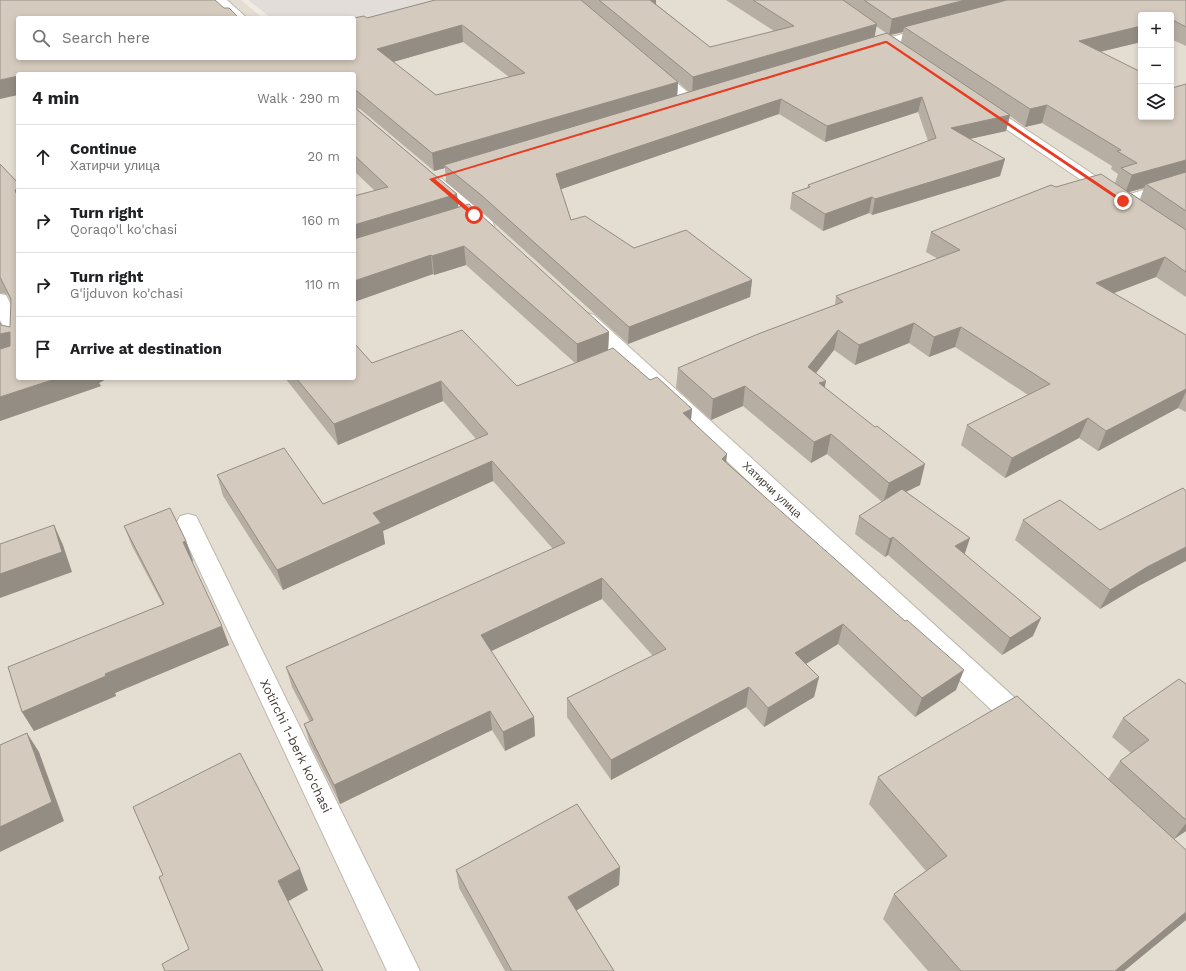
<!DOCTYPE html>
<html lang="en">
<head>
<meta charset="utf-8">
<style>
  :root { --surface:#fff; --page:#f2f2f2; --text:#202124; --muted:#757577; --line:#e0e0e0 }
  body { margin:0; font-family:"Work Sans",sans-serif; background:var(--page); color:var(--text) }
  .controls { position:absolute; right:12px; top:12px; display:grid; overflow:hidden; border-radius:4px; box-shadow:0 2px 6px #0003 }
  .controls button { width:36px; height:36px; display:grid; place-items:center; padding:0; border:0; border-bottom:1px solid var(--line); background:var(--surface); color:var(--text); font:20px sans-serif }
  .stop { position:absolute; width:12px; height:12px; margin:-9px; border:3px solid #e93b21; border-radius:50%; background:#fff }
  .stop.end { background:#e93b21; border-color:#fff; box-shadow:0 1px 4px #0008 }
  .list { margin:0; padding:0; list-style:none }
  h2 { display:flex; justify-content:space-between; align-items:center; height:52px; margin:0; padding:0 16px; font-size:17px }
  h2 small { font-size:13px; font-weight:400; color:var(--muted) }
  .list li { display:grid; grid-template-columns:26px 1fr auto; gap:12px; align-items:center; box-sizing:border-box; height:64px; padding:0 16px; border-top:1px solid var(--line) }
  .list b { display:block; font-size:15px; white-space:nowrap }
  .list p { margin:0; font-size:13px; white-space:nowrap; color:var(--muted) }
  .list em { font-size:13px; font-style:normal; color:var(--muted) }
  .icon { flex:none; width:22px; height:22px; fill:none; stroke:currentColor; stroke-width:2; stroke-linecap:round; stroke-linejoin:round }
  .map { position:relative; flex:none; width:1186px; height:971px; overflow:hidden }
  .search { position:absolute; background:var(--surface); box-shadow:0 2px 6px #0003; left:16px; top:16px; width:340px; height:44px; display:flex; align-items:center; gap:10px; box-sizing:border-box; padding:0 14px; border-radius:4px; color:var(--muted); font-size:15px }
  .panel { position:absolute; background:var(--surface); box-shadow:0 2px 6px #0003; left:16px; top:72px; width:340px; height:308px; border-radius:4px }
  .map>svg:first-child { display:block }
  .residential { fill:#e4ded2; fill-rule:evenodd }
  .industrial { fill:#e2ddd8 }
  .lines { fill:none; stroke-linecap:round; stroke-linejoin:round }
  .street-casing { stroke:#beb6aa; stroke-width:2 }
  .street { fill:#fff; fill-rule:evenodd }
  .wall { fill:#b6aea3; fill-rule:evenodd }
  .shaded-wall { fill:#948d84 }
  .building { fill:#d4cabd; stroke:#948d84; fill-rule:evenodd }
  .route { fill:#e93b21 }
  .labels { text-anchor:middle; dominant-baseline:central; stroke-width:3; stroke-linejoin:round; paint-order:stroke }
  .street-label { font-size:11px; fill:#413c34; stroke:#fff }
  .near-street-label { font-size:13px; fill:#413c34; stroke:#fff }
</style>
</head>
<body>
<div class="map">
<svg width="1186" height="971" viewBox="0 0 1186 971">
  <rect width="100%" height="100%" fill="#f0ece3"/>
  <path class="residential" d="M99,0H241L263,18H18V58H354L466,0H1186V971H0V21ZM1141,15H1171V117H1141ZM18,74H354V378H18Z"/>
  <path class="industrial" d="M248,0H463L420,18H271Z"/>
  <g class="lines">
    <g class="street-casing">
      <g id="street">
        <path d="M214,0H227L247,18H234Z"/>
        <path d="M931,26L935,27L937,30L935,33L868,52L862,48L863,45Z"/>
        <path d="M654,67L659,68L695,98L697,101L695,104H685L649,74L647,71L649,68Z"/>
        <path d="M983,103L988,104L1118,191L1120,194L1118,197L1112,199L1106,197L978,110L976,107L978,104Z"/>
        <path d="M436,177L442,179L492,221L494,225L492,229L486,230L480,229L430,185L428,182L430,179Z"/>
        <path d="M1186,177V187L1123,206L1117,204L1115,201L1117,198Z"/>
        <path d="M0,294L6,295L18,319V346L11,344L0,320Z"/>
        <path d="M587,313L594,315L1036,717L1039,725L1036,733L1026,736L1016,733L580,323L578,319L580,315Z"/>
        <path d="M188,514L196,516L199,522L420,971H387L177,522L180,516Z"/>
      </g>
    </g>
    <use href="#street" class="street"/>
  </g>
  <g class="wall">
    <path d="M435,0H656V4L710,47L774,31L726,0H1186V46L1171,39V15H1141V42L1100,52L1172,88L1186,84V297L1156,277L1113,293L1186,335V412L1178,408L1098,451L1079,438L1005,478L961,445L967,425L1028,395L955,347L929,357L909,343L855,365L834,350L816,373L824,388L920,485L906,492L965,554L1033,636L1002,655L888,555L885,557L855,534L859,516L882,502L827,454L811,463L743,406L711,420L676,388L678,368L835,305L836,296L938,259L926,252L931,232L1056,187L1115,183L1118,174L1111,169L1112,166L1042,123L1025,127L1010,116L1006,131L969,139L1005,159L1000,176L872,215L869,213L823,231L790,209L792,193L807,188L808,185L928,141L918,112L825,142L779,114L561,189L571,220L634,248L752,280L750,297L628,344L481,211L446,182L445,168L434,171L360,109L356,108L457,194L458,207L609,332L608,350L692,409L691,420L726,462L956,690L915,717L838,644L806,664L819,677L814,697L764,727L746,707L611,780L567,717V698L653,656L602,599L491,651L534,717L535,736L505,751L492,730L340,804L310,744L304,724L310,722L292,687L286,667L553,549L493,481L383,531L385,544L283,590L223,496L217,475L323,504L476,439L443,401L338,445L285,378H354L372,363L517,386L575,363L466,265L434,275L433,274L354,302V196L375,191L354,171V74H18V58H354L367,18ZM876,26L886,33L874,37ZM903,32L901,42L891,35ZM463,42L509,77L436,95L393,62ZM678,82L688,91L690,92L677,96ZM1144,188L1140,199L1129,192Z"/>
    <path d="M0,164L18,183V378H108L99,383L101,386L0,421V323L1,325L10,327L11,301L7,294L0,293Z"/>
    <path d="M1023,520L1137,587L1100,609L1015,540Z"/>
    <path d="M124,526L186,541L193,561H192L229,645L115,693L116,696L34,731L22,712L163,605L132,546Z"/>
    <path d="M1186,684V831L1174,839L1186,920L1124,971H928L883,919L894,894L926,871L869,804L878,777L1108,779L1120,761L1131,753L1112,737L1123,718Z"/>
    <path d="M620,867L619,885L576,910L614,971H505L459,888L456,870Z"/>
  </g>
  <g class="shaded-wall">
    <path d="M646,0H656V11Z"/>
    <path d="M965,0H1021L904,27L903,32L889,35L892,19Z"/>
    <path d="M877,24L874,40L692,94L693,77Z"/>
    <path d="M462,25L463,42L379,66L377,49Z"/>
    <path d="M1141,26V42L1074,58L1079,41Z"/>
    <path d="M18,76V95L0,99V80Z"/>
    <path d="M678,82L677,99L444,165L445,168L434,171L432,153Z"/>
    <path d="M922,97L918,112L825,142L827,126Z"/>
    <path d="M781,99L779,114L556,191V174Z"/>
    <path d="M1047,105L1042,123L1025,127L1030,109Z"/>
    <path d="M1010,115L1006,131L947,144L951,128Z"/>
    <path d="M1005,159L1000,176L872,215L875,199Z"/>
    <path d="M1186,160V176L1146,184L1144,188L1125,193L1132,175Z"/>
    <path d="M15,190H18V199Z"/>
    <path d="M457,194L459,212L354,245V225Z"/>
    <path d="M872,197L869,213L823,231L825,214Z"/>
    <path d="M464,246L466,265L434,275L432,256Z"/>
    <path d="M431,255L433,274L354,302V281Z"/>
    <path d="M1165,257L1156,277L1088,303L1096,283Z"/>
    <path d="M752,280L750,297L628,344L629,327Z"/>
    <path d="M914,323L909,343L855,365L859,345Z"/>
    <path d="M961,327L955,347L929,357L934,337Z"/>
    <path d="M838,330L834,350L805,387L808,367Z"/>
    <path d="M10,332L18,350L0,357V334Z"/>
    <path d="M609,332L608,352L577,364V344Z"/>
    <path d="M58,378H108L99,383L101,386L0,421V397Z"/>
    <path d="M441,381L443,401L338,445L334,424Z"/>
    <path d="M826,381L822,401L819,383Z"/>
    <path d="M745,386L743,406L711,420L713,399Z"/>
    <path d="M1186,389V392L1178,408L1098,451L1106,431Z"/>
    <path d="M692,409L690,429L683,413Z"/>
    <path d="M1088,418L1079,438L1005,478L1012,458Z"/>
    <path d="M831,434L827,454L811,463L814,442Z"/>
    <path d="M727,454L725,474L722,459Z"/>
    <path d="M492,461L493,481L383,531L385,544L283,590L277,570L373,513Z"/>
    <path d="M925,464L920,485L883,503L889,483Z"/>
    <path d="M54,525L63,545L72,572L0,598V574Z"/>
    <path d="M893,537L888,555L885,557L890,539Z"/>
    <path d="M970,538L964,556L955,546Z"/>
    <path d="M186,541L193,561L191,562L183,542Z"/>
    <path d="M1186,547V561L1137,587L1100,609L1110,590L1147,567Z"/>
    <path d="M602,578V599L483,655L481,635Z"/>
    <path d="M1041,618L1033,636L1002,655L1010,638Z"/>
    <path d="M843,624L838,644L791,673L795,653Z"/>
    <path d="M222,626L229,645L115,693L116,696L34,731L22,712L105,674Z"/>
    <path d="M964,670L956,690L915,717L922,698Z"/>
    <path d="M819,677L814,697L764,727L768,708Z"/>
    <path d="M749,687L746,707L611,780V760Z"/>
    <path d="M490,711L492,730L340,804L334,785Z"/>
    <path d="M534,717L535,736L505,751L503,732Z"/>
    <path d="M27,733L39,752L64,821L0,852V827Z"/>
    <path d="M1186,823V831L1174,839Z"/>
    <path d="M620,867L619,885L569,915L568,897Z"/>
    <path d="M300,869L308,890L287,902L278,881Z"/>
    <path d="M1186,912V920L1124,971H1115Z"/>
  </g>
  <g class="building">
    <path d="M0,0H215L224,8H229L239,18H18V58H296L312,59L313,58H354V18L364,16L367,18L435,0H581L678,82L432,153L357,91H354V74H34L33,73L27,74H18V76L0,80ZM462,25L525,73L436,95L377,49Z"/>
    <path d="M599,0H650L710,47L794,26L753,0H843L877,24L693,77Z"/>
    <path d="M864,0H965L892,19Z"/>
    <path d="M1007,0H1186V27L1171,19V15H1141V26L1079,41L1141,72V117H1171V87L1172,88L1186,84V160L1132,175L1121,168L1137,163L1117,151L1121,150L1047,105L1030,109L904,27Z"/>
    <path d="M887,33L1010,115L951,128L1005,159L875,199L872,197L825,214L792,193L810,187L808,185L936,138L922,97L827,126L781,99L556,174L571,220L585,216L634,248L686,230L752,280L629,327L480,194L444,165Z"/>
    <path d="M354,107L457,194L354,225V196L388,187L354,155Z"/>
    <path d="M0,164L18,183V190H15L18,198V378H58L0,397V349L10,346V332L0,334V323L1,325L10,327L11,299L0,277Z"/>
    <path d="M1186,172V211L1146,184Z"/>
    <path d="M1101,174L1186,230V272L1165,257L1096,283L1186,335V389L1106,431L1088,418L1012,458L967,425L1050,384L961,327L934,337L914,323L859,345L838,330L808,367L826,381L819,383L875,427L877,426L925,464L889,483L831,434L814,442L745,386L713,399L678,368L758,334L843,302L836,296L960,250L931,232L1051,185L1056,187Z"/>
    <path d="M469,204L609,332L577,344L464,246L432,256L431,255L354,281V239Z"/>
    <path d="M462,330L517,386L613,348L650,380L657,377L692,409L683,413L727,454L722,459L905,621L907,620L964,670L922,698L843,624L795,653L819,677L768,708L749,687L611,760L567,698L666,649L602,578L481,635L534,717L503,732L490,711L334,785L304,724L313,720L286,667L565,543L492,461L373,513L381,523L277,570L217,475L284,448L323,504L488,434L441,381L334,424L296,378H354V343L372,363Z"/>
    <path d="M1183,488L1186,491V547L1147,567L1110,590L1023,520L1060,500L1100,530Z"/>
    <path d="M902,489L970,538L955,546L1041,618L1010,638L893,537L890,539L859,516Z"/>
    <path d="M170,508L186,541L183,542L222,626L105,674L106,676L22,712L8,667L164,604L124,526Z"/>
    <path d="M54,525L62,552L0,574V544Z"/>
    <path d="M1179,679L1186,684V820L1120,761L1149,740L1123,718Z"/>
    <path d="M1017,696L1186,850V912L1115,971H961L894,894L947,856L878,777Z"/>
    <path d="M27,733L52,802L0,827V745Z"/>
    <path d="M240,753L300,869L278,881L323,971H165L162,964L189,949L159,877L163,875L133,807Z"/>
    <path d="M577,804L620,867L568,897L614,971H512L456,870Z"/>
  </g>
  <path class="route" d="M885,41H887L1125,201L1121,202L886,43L435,179L476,214V216H472L429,179Z"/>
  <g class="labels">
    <g class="street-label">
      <text transform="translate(772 490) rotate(43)">Хатирчи улица</text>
    </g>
    <g class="near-street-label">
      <text transform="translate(296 746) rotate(64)">Xotirchi 1-berk ko'chasi</text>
    </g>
  </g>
</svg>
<div class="controls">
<button>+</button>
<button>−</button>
<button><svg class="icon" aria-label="layers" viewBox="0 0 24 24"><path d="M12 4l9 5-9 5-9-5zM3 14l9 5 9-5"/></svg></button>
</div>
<div class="stop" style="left:474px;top:215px"></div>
<div class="stop end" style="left:1123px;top:201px"></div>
<div class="search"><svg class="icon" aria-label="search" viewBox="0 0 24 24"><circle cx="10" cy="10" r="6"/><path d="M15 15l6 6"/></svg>Search here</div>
<section class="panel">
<h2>4 min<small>Walk · 290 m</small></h2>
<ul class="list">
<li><svg class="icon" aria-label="ahead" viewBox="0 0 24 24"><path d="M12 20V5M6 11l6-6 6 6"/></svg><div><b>Continue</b><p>Хатирчи улица</p></div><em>20 m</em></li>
<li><svg class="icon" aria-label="right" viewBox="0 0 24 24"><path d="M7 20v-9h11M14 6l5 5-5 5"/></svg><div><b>Turn right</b><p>Qoraqo'l ko'chasi</p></div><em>160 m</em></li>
<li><svg class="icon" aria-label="right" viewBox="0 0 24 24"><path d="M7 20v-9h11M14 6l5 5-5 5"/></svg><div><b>Turn right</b><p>G'ijduvon ko'chasi</p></div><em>110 m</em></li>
<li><svg class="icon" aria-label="arrive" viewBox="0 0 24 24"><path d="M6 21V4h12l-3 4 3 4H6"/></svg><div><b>Arrive at destination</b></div></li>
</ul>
</section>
</div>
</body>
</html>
